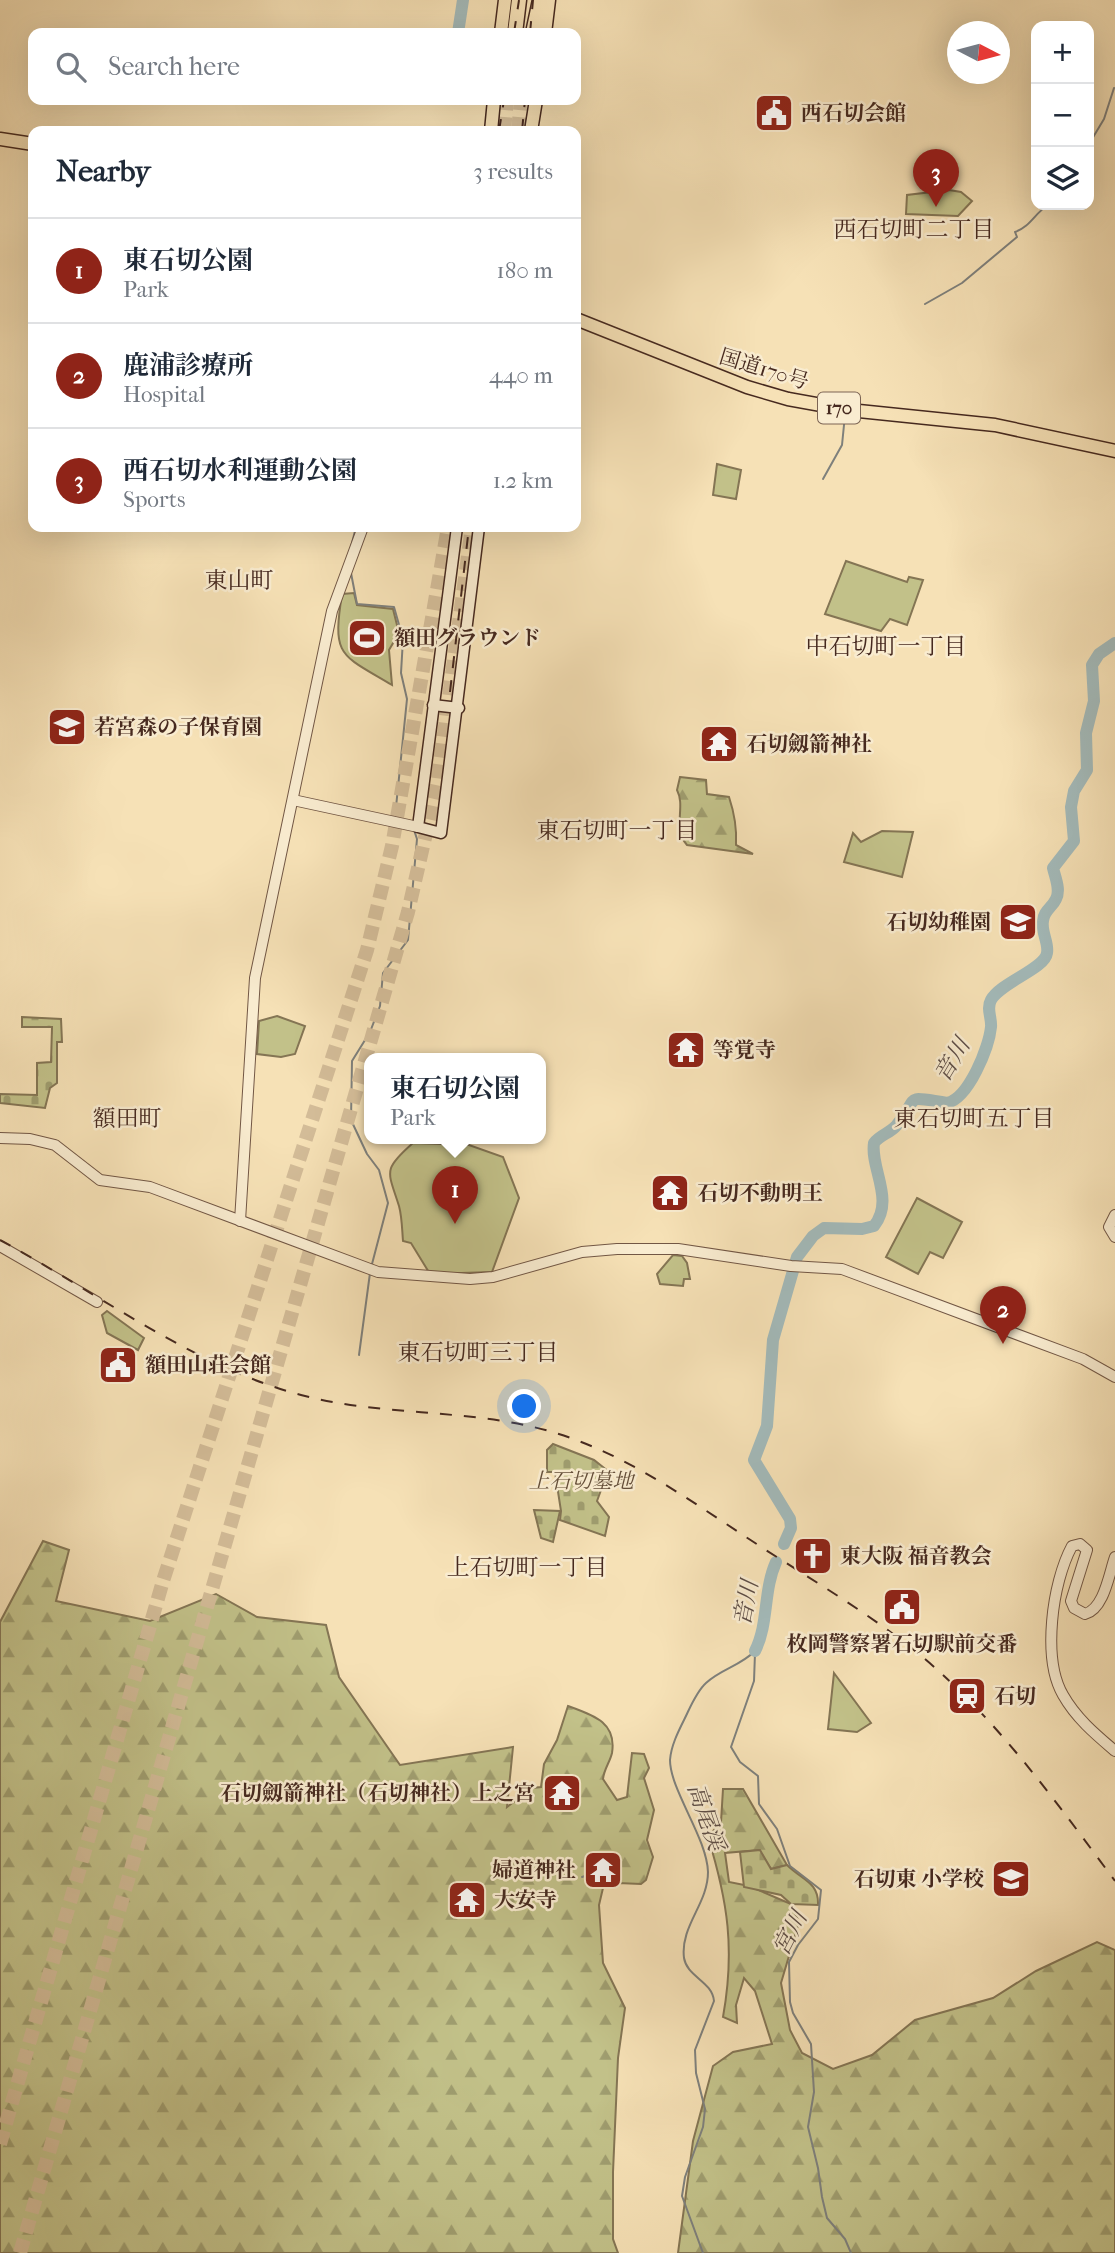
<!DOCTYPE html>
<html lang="en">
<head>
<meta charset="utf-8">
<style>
  :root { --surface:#fff; --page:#f2f2f3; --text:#1f2937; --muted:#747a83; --line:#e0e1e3; --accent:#8f2418 }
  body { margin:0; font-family:"IM FELL French Canon","Noto Serif JP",serif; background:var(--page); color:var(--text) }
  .controls { position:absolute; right:21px; top:21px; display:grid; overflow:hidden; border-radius:14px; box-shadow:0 7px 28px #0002 }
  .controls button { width:63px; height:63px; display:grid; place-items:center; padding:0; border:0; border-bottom:2px solid var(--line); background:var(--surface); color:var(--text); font:35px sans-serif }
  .compass { position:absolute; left:947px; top:21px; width:63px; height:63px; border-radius:50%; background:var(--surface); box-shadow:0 7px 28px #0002; rotate:96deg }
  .you { position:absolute; left:525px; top:1407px; width:24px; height:24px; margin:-18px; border:5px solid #fff; border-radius:50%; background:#1a73e8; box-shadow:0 0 0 10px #1a73e833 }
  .badge { display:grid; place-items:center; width:46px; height:46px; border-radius:50%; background:var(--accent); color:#fff; font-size:23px; font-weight:700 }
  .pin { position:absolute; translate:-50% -58px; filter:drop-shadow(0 2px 4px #0008) }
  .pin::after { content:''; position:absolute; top:37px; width:24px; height:21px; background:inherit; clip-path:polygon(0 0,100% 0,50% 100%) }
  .popup { position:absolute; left:364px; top:1053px; width:182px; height:91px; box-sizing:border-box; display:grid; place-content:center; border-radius:14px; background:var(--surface); filter:drop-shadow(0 2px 5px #0005); font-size:23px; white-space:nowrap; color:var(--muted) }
  .popup b { font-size:26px; color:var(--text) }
  .popup::after { content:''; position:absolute; left:50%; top:100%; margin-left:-14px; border:14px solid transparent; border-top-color:var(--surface) }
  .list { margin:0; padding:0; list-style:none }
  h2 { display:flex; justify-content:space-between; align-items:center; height:91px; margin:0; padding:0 28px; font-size:30px }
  h2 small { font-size:23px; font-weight:400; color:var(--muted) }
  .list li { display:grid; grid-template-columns:46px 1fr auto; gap:21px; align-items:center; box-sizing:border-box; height:105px; padding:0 28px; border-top:2px solid var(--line) }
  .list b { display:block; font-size:26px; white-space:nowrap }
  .list p { margin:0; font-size:23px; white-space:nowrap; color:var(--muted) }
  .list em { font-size:23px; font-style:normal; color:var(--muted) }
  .icon { flex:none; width:38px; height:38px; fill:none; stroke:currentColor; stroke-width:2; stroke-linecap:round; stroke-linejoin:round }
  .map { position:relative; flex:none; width:1115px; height:2253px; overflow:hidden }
  .search { position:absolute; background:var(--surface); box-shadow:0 7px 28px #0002; left:28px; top:28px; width:553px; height:77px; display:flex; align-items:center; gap:18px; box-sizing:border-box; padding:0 24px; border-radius:14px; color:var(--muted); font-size:26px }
  .panel { position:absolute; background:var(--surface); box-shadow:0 7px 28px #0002; left:28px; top:126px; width:553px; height:406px; border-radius:14px }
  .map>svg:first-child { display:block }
  .green { fill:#c2c189; stroke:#847554; stroke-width:2 }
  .forest { fill:url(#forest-firs); stroke:#847554; stroke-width:2 }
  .cemetery { fill:url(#cemetery-stones); stroke:#847554; stroke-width:2 }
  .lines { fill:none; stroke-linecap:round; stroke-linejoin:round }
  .stream { stroke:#7e807c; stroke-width:2 }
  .river { stroke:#a3baba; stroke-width:12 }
  .motorway-tunnel { stroke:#d3bc98; stroke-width:14; stroke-dasharray:14 7; stroke-linecap:butt }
  .tertiary-casing { stroke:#725745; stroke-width:12 }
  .secondary-casing { stroke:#46291f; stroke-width:13 }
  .trunk-casing { stroke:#46291f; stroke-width:15 }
  .motorway-casing { stroke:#46291f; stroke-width:17 }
  .tertiary { stroke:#f9ecd0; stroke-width:10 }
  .secondary { stroke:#f9ecd0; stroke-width:10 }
  .trunk { stroke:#f6e1b6; stroke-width:12 }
  .motorway { stroke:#f6e1b6; stroke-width:14 }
  .rail { stroke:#46291f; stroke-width:2; stroke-dasharray:12 12; stroke-linecap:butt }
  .labels { text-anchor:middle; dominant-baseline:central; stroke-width:5; stroke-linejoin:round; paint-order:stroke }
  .shield { fill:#f9ecd0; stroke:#7c6454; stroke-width:2 }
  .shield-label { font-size:19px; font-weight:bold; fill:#46291f }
  .poi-label { font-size:21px; font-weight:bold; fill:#46291f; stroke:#f9ecd0; text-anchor:start }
  .street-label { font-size:21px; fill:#46291f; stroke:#f9ecd0 }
  .park-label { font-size:21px; font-style:italic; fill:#654f3a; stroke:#f9ecd0 }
  .neighbourhood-label { font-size:23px; fill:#46291f; stroke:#f9ecd0 }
  .water-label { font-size:23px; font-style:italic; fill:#5d4d46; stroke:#f9ecd0 }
</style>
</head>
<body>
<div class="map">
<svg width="1115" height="2253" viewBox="0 0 1115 2253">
  <defs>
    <pattern id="forest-firs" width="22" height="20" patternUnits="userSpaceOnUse" patternTransform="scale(1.75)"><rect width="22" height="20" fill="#c2c189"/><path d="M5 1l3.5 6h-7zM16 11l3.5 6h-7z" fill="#9f9d6f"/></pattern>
    <pattern id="cemetery-stones" width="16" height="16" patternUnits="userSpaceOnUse" patternTransform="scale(1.75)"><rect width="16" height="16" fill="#c2c189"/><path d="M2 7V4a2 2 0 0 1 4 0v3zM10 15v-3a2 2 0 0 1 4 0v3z" fill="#9f9d6f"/></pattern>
  </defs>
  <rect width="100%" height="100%" fill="#f6e1b6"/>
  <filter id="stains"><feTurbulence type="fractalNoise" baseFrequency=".00286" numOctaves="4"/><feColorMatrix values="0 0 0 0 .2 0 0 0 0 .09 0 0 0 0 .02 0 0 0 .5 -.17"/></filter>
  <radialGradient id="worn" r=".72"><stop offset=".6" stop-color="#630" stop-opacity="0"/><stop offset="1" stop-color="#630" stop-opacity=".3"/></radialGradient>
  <g class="green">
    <path d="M949,190L961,192L972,201L958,216L906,214L907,195Z"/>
    <path d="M717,464L741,470L736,499L713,495Z"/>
    <path d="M846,561L907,582L909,577L923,580L907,625L890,619L881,631L825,614Z"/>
    <path d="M354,593L357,605L393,609L399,633L389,650L392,685C340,654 332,657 342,594Z"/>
    <path d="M882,831L913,832L902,877L844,862L853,833L861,842Z"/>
    <path d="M277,1016L305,1026L295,1054L281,1057L257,1054L259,1021Z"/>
    <path d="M413,1143L469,1145L503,1157L519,1198L492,1272L430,1274L411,1243L403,1241C402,1229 402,1217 399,1206C388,1171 382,1170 413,1143Z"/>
    <path d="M917,1198L962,1222L943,1258L930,1252L918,1274L886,1257Z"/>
    <path d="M673,1255L682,1256L687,1263L690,1279H684L683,1286L660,1284L657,1274Z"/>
    <path d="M107,1311L144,1338L138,1350L107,1333L102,1315Z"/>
    <path d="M834,1673L871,1723L857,1732L828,1729Z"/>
  </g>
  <g class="forest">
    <path d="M680,777L706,780L707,794L729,797C734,812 737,828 736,845L753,854L687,845C672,828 686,807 677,790Z"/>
    <path d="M43,1541L69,1550L56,1601L150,1621L216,1594L257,1617L326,1625L339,1677L400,1765L513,1747L507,1807L532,1788L541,1787L544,1764L557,1740L568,1706C593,1715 617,1722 612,1753C610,1762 604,1769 603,1779L617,1800L627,1797L632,1753L644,1754L649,1768L644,1778L654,1810L647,1840L653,1857L646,1880L641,1884L618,1883L603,1888L599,1905L603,1963L625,2008L618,2058L613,2172V2239L618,2253H0V1622Z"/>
    <path d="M723,1789H743L787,1865L771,1869L759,1850L725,1853L729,1882L749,1886L791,1904L799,1922L781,1983L790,2030L802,2053L833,2069L872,2055L915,2020L993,1998L1036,1971L1097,1942L1115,1950V2253H678L693,2141L713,2066L733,2052L772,2044L755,1991L744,1978L736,2005L737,2023L723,2017C735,1950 728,1902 708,1837L721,1822Z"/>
  </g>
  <g class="cemetery">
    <path d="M22,1017L61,1019L62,1042H57V1083L50,1088L45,1108L0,1103V1094L37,1095V1063L51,1062L52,1027H22Z"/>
    <path d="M553,1444L594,1460L608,1471L597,1501L609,1517L605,1536L560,1520L561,1511L555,1472H547V1450Z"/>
    <path d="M534,1510L560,1511L553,1542L541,1538Z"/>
    <path d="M760,1850L771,1869L787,1865C802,1880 819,1882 818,1905L791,1904L781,1895L744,1887L740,1852Z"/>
  </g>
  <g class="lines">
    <g class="stream">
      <path d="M1089,144L1104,119L1114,88"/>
      <path d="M925,304L962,283L1017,237L1015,232C1030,227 1035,213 1048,205"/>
      <path d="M823,479L842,445L845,415"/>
      <path d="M351,547L356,527"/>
      <path d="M351,573L357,604L394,607L403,639L401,673L407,699L395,817"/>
      <path d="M372,1264L388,1203L379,1170L367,1154L351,1120L352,1061L370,1032L380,1006L383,973L408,940L417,839L414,830"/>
      <path d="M359,1355L370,1273"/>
      <path d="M755,1653L754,1681L731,1747L740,1762L758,1776L759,1804L777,1829L790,1866L821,1890L818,1919L798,1945L789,1962L790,2002L793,2013L811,2044L814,2092L808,2127L818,2168L822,2197L827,2218L845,2239L851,2253"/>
      <path d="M582,1877L585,1876L591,1857"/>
      <path d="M703,2253L682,2196L685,2177L703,2127L705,2109L696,2073L695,2050L714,2001C712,1981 687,1977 684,1958C680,1926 708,1904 708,1872C707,1838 670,1790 670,1760C671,1746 678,1732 684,1720C690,1708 696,1692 706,1683C721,1669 740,1666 755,1651"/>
    </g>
    <g class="river">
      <path d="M458,33L463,0"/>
      <path d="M784,1544L791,1528L790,1519L754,1460L767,1426L773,1340L797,1257L813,1236L824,1228L862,1229L874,1226C895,1200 870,1168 874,1143C880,1135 890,1133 896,1126C921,1095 902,1096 947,1103C969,1098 989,1047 991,1027C992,1018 986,1009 991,1000C1001,982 1045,969 1047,953C1049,943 1041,932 1043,921C1044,910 1052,908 1056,899C1061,890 1055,877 1053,868L1074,841L1071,807L1074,791L1087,770L1086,733L1094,701L1092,665L1099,654L1115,643"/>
      <path d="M755,1651C769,1623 763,1591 776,1562"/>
    </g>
    <g class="motorway-tunnel">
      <path d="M504,131L507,100"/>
      <path d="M518,131L521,100"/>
      <path d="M0,2144L163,1581L367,950L392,846L448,527"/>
      <path d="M20,2253L408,912L437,785L472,527"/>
    </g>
    <g class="tertiary-casing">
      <g id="tertiary">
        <path d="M293,800L418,827"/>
        <path d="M0,1138L30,1139L55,1145L100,1180L150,1187L378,1272L470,1279L493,1277L582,1252L617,1249H678L791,1266L842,1269L1083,1359L1115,1377"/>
        <path d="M1115,1215L1109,1227L1115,1237"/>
        <path d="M240,1221L255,978L332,611L363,527"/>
        <path d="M0,1246L97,1302"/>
        <path d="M1115,1557C1109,1574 1104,1609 1085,1614L1074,1608L1071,1601L1087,1550L1080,1544L1072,1546C1052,1583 1042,1659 1063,1695C1076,1718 1095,1734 1115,1751"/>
      </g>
    </g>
    <g class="secondary-casing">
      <g id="secondary">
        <path d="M457,527L418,827L441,833L479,527"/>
        <path d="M433,705L459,708"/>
      </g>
    </g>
    <g class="trunk-casing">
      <g id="trunk">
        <path d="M501,33L505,0"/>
        <path d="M545,33L549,0"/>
        <path d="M491,131L494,100"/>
        <path d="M531,131L536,100"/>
        <path d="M0,139L33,144"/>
        <path d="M576,319L747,387L788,399L849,410L995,425L1115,451"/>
      </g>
    </g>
    <g class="motorway-casing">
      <g id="motorway">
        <path d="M515,33L519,0"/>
        <path d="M533,33L540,0"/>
      </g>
    </g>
    <use href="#tertiary" class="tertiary"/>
    <use href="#secondary" class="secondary"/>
    <use href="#trunk" class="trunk"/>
    <use href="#motorway" class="motorway"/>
    <g class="rail">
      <path d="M514,33L519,0"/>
      <path d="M530,33L533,0"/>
      <path d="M499,131L504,100"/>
      <path d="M522,131L525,100"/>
      <path d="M450,692L469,527"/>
      <path d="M0,1240C96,1292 195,1367 301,1395C391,1419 488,1406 576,1440C638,1463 694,1503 749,1539C808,1578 870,1613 925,1659C999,1722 1057,1803 1115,1881"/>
    </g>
  </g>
  <defs>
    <g id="civic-square" transform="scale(2.0125)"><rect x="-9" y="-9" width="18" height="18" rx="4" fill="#8f2418" stroke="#f9ecd0"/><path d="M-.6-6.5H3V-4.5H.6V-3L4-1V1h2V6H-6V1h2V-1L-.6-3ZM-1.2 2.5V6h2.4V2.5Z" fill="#fff"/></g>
    <g id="stadium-square" transform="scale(2.0125)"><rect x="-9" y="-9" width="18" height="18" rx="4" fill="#8f2418" stroke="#f9ecd0"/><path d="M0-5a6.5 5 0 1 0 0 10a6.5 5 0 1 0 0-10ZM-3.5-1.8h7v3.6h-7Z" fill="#fff"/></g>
    <g id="school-square" transform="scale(2.0125)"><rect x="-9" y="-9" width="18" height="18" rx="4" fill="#8f2418" stroke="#f9ecd0"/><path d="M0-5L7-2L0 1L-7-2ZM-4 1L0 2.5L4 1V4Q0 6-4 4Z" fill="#fff"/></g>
    <g id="temple-square" transform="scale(2.0125)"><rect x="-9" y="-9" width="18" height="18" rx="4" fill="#8f2418" stroke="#f9ecd0"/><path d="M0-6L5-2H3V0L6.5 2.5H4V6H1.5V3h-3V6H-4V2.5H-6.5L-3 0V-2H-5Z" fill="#fff"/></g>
    <g id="church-square" transform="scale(2.0125)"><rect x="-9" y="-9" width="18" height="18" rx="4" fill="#8f2418" stroke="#f9ecd0"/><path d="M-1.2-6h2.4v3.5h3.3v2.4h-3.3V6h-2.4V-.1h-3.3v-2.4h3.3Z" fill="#fff"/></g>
    <g id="station-square" transform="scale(2.0125)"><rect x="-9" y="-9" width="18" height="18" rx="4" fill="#8f2418" stroke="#f9ecd0"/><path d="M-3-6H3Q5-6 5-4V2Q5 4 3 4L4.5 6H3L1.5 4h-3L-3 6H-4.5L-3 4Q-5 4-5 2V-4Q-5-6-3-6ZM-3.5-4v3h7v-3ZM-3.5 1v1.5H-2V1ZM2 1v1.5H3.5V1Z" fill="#fff"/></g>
  </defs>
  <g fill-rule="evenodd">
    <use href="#civic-square" x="774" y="113"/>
    <use href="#stadium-square" x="367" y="638"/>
    <use href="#school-square" x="67" y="727"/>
    <use href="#temple-square" x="719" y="744"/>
    <use href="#school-square" x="1018" y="922"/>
    <use href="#temple-square" x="686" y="1050"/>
    <use href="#temple-square" x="670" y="1193"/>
    <use href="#civic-square" x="118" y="1365"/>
    <use href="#church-square" x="813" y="1556"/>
    <use href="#civic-square" x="902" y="1607"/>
    <use href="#station-square" x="967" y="1696"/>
    <use href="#temple-square" x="562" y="1793"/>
    <use href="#temple-square" x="603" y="1870"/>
    <use href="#school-square" x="1011" y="1879"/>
    <use href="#temple-square" x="467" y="1900"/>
  </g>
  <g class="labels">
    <rect class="shield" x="818" y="392.5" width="42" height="31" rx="5"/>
    <g class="shield-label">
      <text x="839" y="408">170</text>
    </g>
    <g class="poi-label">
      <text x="801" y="113">西石切会館</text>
      <text x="394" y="638">額田グラウンド</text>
      <text x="94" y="727">若宮森の子保育園</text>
      <text x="746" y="744">石切劔箭神社</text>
      <text x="991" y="922" text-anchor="end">石切幼稚園</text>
      <text x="713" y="1050">等覚寺</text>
      <text x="697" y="1193">石切不動明王</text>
      <text x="145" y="1365">額田山荘会館</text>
      <text x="840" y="1556">東大阪 福音教会</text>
      <text x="902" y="1644" text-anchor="middle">枚岡警察署石切駅前交番</text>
      <text x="994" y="1696">石切</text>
      <text x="535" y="1793" text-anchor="end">石切劔箭神社（石切神社）上之宮</text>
      <text x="576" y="1870" text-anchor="end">婦道神社</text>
      <text x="984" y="1879" text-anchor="end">石切東 小学校</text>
      <text x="494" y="1900">大安寺</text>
    </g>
    <g class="street-label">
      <text transform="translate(764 369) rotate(17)">国道170号</text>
    </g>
    <g class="park-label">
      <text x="581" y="1481">上石切墓地</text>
    </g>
    <g class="neighbourhood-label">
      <text x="914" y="229">西石切町二丁目</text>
      <text x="239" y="580">東山町</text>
      <text x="886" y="646">中石切町一丁目</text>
      <text x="617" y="830">東石切町一丁目</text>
      <text x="127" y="1118">額田町</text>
      <text x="974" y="1118">東石切町五丁目</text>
      <text x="478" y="1352">東石切町三丁目</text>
      <text x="527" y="1567">上石切町一丁目</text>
    </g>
    <g class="water-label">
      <text transform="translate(952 1060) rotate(-59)">音川</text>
      <text transform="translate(746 1603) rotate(-79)">音川</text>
      <text transform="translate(706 1817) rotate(71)">高尾渓</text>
      <text transform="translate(790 1933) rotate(-63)">宮川</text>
    </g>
  </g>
  <rect width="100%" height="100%" filter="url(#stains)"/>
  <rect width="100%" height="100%" fill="url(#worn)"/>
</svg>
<div class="controls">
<button>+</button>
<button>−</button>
<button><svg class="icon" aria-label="layers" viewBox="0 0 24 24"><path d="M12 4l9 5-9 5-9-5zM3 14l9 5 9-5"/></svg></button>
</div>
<svg class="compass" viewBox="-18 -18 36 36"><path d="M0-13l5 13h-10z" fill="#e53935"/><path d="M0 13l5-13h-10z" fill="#747a83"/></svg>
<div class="you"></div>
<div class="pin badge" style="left:455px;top:1224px">1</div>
<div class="popup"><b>東石切公園</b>Park</div>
<div class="pin badge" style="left:1003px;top:1344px">2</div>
<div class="pin badge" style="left:936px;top:207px">3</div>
<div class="search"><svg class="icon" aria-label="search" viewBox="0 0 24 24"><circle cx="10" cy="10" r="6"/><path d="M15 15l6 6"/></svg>Search here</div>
<section class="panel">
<h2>Nearby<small>3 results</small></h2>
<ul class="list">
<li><span class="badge">1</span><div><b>東石切公園</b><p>Park</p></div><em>180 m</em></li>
<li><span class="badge">2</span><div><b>鹿浦診療所</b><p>Hospital</p></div><em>440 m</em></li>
<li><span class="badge">3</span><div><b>西石切水利運動公園</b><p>Sports</p></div><em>1.2 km</em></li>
</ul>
</section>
</div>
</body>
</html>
